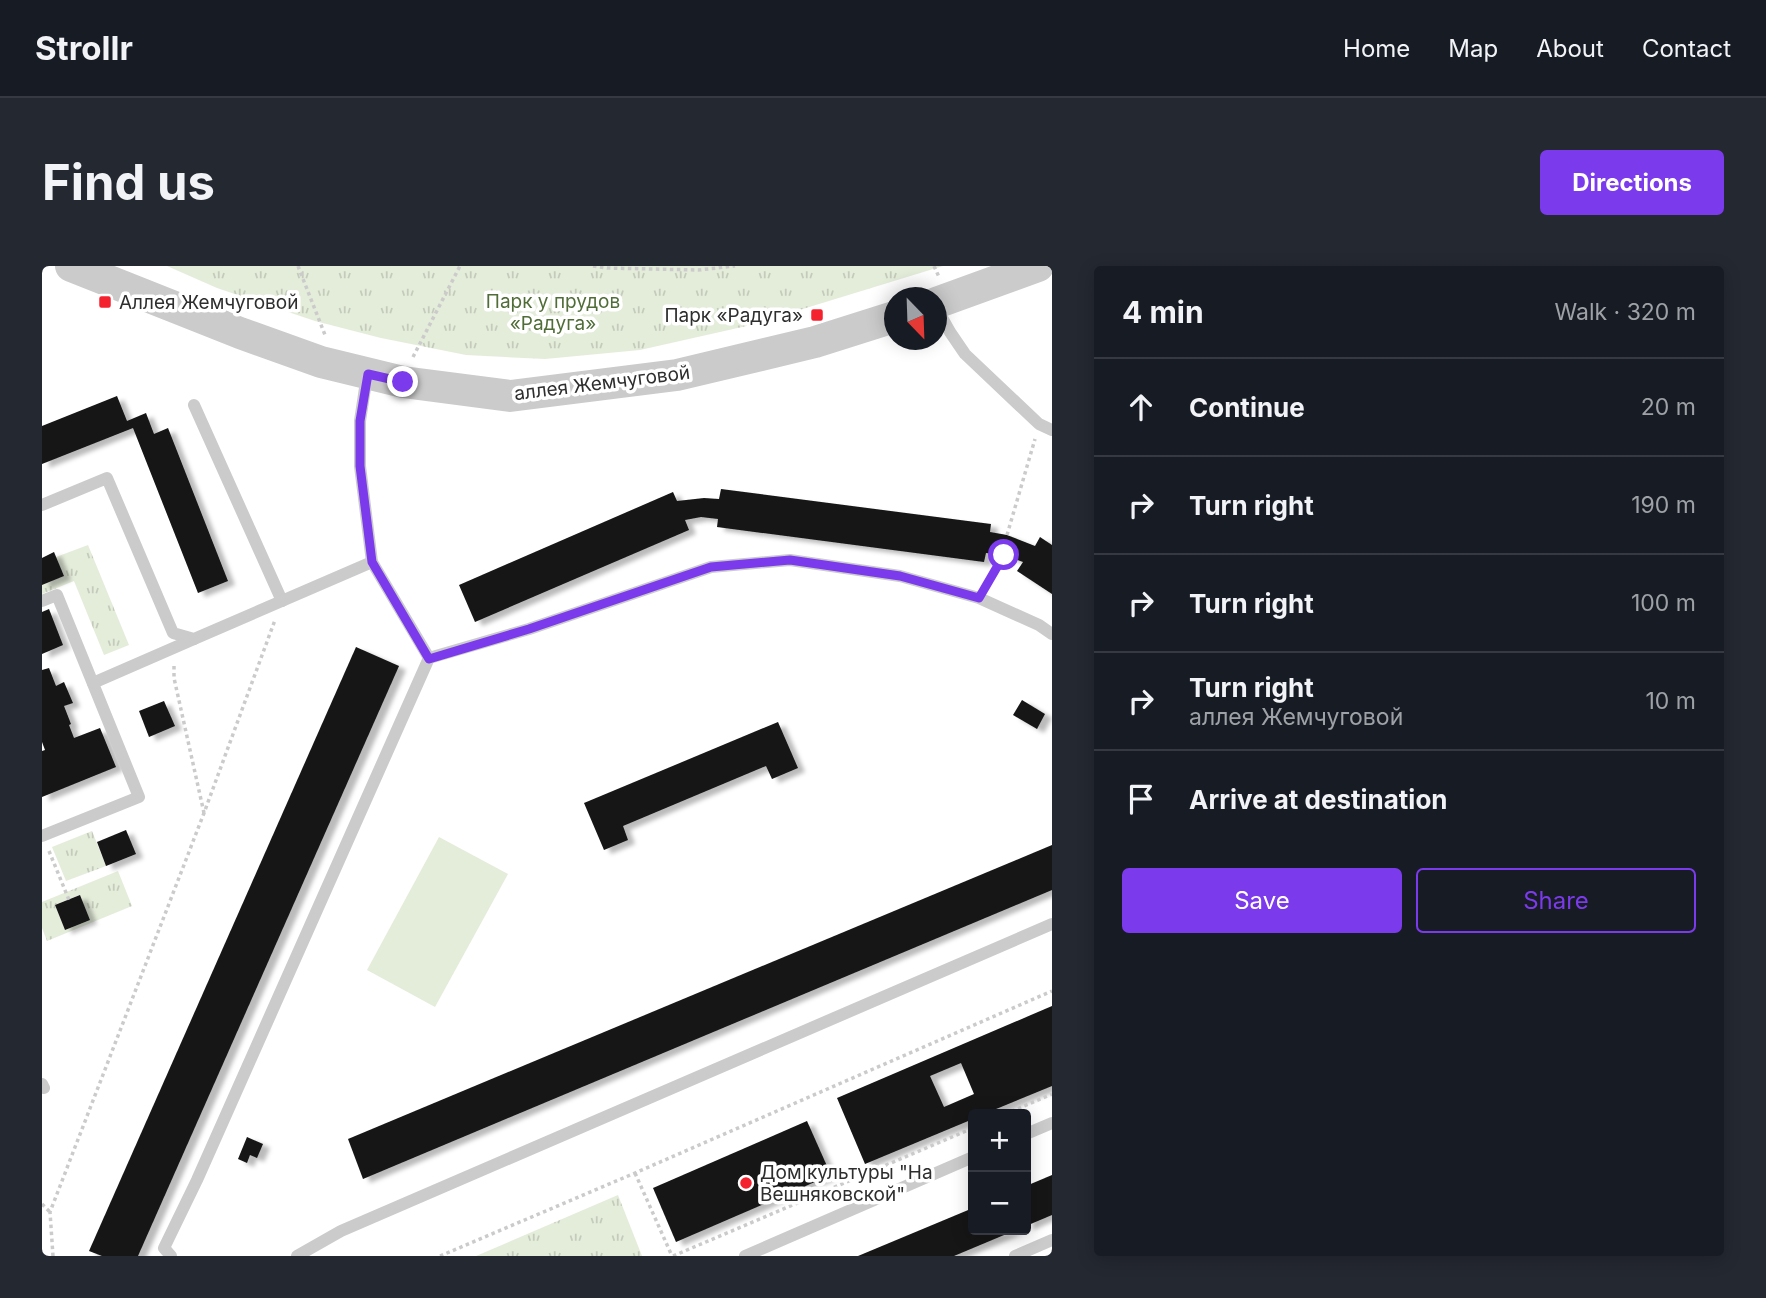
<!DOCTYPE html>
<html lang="en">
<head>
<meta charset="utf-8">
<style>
  :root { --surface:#171b24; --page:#242831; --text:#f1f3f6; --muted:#9ea1a6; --line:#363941; --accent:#7c3aed }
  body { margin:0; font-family:Inter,sans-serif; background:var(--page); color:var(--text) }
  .controls { position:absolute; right:21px; bottom:21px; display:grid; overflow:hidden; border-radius:7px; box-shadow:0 4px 18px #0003 }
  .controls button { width:63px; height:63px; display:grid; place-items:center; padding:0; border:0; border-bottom:2px solid var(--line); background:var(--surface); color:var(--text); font:35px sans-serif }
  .compass { position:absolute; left:842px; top:21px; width:63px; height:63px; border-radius:50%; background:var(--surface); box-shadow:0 4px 18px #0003; rotate:157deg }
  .stop { position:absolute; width:21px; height:21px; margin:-16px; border:5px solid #7c3aed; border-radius:50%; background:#fff }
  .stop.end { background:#7c3aed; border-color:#fff; box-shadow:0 2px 7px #0008 }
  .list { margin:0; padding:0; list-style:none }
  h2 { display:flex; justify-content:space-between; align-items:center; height:91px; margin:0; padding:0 28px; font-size:30px }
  h2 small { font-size:23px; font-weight:400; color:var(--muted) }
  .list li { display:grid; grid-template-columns:46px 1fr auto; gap:21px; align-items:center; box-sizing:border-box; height:98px; padding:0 28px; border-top:2px solid var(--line) }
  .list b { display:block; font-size:26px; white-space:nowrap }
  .list p { margin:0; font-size:23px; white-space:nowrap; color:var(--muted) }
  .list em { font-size:23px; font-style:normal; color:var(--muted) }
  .actions { display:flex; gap:14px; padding:21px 28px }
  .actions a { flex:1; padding:16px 0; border:2px solid var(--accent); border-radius:7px; text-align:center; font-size:24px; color:var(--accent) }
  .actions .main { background:var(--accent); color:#fff }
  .icon { flex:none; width:38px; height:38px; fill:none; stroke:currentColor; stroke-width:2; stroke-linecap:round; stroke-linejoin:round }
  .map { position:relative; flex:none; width:1010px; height:990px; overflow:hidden; border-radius:7px }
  header { display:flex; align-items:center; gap:42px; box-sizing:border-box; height:98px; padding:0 35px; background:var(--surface); border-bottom:2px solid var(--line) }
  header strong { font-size:33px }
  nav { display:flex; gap:38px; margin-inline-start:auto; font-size:24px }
  .intro { display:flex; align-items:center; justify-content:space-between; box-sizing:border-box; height:168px; padding:0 42px }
  h1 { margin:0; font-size:49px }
  .button { padding:18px 32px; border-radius:7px; background:var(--accent); color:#fff; font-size:24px; font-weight:700 }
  main { display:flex; gap:42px; padding:0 42px }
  aside { flex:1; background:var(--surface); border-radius:7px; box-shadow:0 4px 18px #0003 }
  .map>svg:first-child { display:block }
  .green { fill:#e4ecda }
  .park { fill:url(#park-tufts); fill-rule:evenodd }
  .building { fill:#151515; fill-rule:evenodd; filter:url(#shadow) }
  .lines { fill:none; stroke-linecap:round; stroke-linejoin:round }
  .path { stroke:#cbcbcb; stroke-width:3.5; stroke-dasharray:3.5 3.5; stroke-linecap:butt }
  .service { stroke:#cbcbcb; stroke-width:12 }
  .tertiary { stroke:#cbcbcb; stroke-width:32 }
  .route { stroke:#7c3aed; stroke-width:9 }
  .poi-dot { fill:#f4212e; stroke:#fff; stroke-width:2.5 }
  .labels { text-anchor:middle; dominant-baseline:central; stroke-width:7; stroke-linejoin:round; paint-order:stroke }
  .park-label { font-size:19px; fill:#506d37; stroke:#fff }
  .poi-label { font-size:19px; fill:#2e2e2e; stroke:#fff; text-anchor:start }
  .street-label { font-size:19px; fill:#2e2e2e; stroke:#fff }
</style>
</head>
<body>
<header>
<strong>Strollr</strong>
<nav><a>Home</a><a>Map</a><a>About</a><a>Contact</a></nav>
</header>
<div class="intro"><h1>Find us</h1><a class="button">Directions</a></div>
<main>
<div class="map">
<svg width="1010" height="990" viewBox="0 0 1010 990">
  <defs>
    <pattern id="park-tufts" width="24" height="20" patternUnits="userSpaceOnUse" patternTransform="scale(1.75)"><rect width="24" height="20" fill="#e4ecda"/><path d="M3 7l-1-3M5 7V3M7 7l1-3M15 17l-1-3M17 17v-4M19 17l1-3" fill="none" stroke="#c4cbbb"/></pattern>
    <filter id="shadow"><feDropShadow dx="7" dy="4" stdDeviation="2" flood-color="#0004"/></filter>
  </defs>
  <rect width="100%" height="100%" fill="#fff"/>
  <path class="green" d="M397,571L466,608L393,741L325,704Z"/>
  <g class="park">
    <path d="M125,0H901L709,59L598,84L503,93L424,89L339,72L273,55L175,22Z"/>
    <path d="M46,279L87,379L62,389L32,315L0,328V319L22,310L14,291Z"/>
    <path d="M50,565L64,600L24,615L10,581Z"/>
    <path d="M76,605L90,640L5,675L0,662V636ZM38,629L48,654L23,664L13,639Z"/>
    <path d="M576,929L600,990H434Z"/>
  </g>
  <g class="building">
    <path d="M75,130L85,155L104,147L112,168L126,162L186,315L156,327L91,162L0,198V160Z"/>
    <path d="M679,223L949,258L948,266L965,269L993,280L998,271L1010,279V328L975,305L981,296L962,289L944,287L942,296L675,261L676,253L659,251L643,254L647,264L433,356L417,319L631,226L635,235L662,232L677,233Z"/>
    <path d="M12,286L22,310L0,319V292Z"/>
    <path d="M7,343L21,379L0,388V346Z"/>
    <path d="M314,381L357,400L96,990H60L47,985Z"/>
    <path d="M7,402L14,420L22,416L31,437L22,440L29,458L27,459L32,472L58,462L74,501L0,531V485L3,484L0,476V404Z"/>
    <path d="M980,434L1003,448L995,463L971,449Z"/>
    <path d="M122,435L133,460L107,471L97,445Z"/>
    <path d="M736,456L756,502L730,513L724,500L581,560L586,574L562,584L542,537Z"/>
    <path d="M84,564L94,588L64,600L55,576Z"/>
    <path d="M1010,579V624L321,913L306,873Z"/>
    <path d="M38,629L48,654L23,664L13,639Z"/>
    <path d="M1010,740V820L942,848H931V853L823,898L795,832ZM919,797L932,828L902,841L888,810Z"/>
    <path d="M765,855L789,909L634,976L611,922Z"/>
    <path d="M205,871L221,878L215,892L208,889L205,897L196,893Z"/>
    <path d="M1010,909V949L984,960V920Z"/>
    <path d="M931,942V964H974L912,990H816Z"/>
  </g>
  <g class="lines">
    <g class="path">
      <path d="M256,0L283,69"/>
      <path d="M551,0L565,2L656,4L693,0"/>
      <path d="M892,0L897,11"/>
      <path d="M371,91L418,0"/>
      <path d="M965,269L993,173"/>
      <path d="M945,319L962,289"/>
      <path d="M132,400V412L162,547"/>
      <path d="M7,585L27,634"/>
      <path d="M963,848L1010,828"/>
      <path d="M593,907L630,990"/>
      <path d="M0,938L8,946"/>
      <path d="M11,990L8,946L162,547L233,354"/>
      <path d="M398,990L593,907L1010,725"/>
      <path d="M631,990L931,862"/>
    </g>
    <g class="service">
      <path d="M894,41L908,66L923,88L997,158L1010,164"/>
      <path d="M325,109L318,155V200L330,296L387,392L487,363L669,301L748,294L858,310L937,332L997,359L1010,368"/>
      <path d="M152,139L240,335"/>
      <path d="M0,239L65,212L131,367L152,373L330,296"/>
      <path d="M0,335L15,329L97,531L0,570"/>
      <path d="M51,417L152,373"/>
      <path d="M0,818L2,822"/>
      <path d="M984,868L1010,857"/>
      <path d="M129,990L122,982L155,914L387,392"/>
      <path d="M255,990L299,965L1010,658"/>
      <path d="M703,990L931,891"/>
      <path d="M973,990L1010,974"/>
    </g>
    <g class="tertiary">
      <path d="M29,0L198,67L279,96L361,116L468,130L635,109L773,76L852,51"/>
      <path d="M894,37L996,0"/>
    </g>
  </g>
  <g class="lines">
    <path class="route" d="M361,116L326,108L318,155V200L330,296L387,393L487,363L669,301L748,294L858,310L937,332L962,289"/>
  </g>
  <g class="poi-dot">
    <rect x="56" y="29" width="14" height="14" rx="3.5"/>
    <rect x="768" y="42" width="14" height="14" rx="3.5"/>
    <circle cx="704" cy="917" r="7"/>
  </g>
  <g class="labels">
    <g class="park-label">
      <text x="511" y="35">Парк у прудов<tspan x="511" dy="22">«Радуга»</tspan></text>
    </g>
    <g class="poi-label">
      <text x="77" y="36">Аллея Жемчуговой</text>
      <text x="761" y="49" text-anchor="end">Парк «Радуга»</text>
      <text x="718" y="906">Дом культуры "На<tspan x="718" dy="22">Вешняковской"</tspan></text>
    </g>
    <g class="street-label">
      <text transform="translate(560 117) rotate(-7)">аллея Жемчуговой</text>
    </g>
  </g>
</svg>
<div class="controls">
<button>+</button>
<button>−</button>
</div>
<svg class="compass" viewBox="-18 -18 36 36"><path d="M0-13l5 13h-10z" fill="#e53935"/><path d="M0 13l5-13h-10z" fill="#9ea1a6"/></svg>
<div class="stop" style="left:962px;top:289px"></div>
<div class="stop end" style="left:361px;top:116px"></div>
</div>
<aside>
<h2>4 min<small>Walk · 320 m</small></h2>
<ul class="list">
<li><svg class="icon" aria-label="ahead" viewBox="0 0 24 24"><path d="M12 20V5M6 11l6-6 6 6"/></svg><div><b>Continue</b></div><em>20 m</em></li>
<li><svg class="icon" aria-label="right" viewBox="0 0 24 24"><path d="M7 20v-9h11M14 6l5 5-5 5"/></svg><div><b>Turn right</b></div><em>190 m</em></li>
<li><svg class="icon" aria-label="right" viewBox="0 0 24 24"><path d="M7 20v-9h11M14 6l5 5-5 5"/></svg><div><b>Turn right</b></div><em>100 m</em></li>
<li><svg class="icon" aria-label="right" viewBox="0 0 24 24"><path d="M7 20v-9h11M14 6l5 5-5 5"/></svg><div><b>Turn right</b><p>аллея Жемчуговой</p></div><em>10 m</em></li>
<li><svg class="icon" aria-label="arrive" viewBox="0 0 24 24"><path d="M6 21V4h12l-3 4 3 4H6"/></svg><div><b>Arrive at destination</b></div></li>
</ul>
<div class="actions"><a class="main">Save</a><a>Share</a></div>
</aside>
</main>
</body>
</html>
